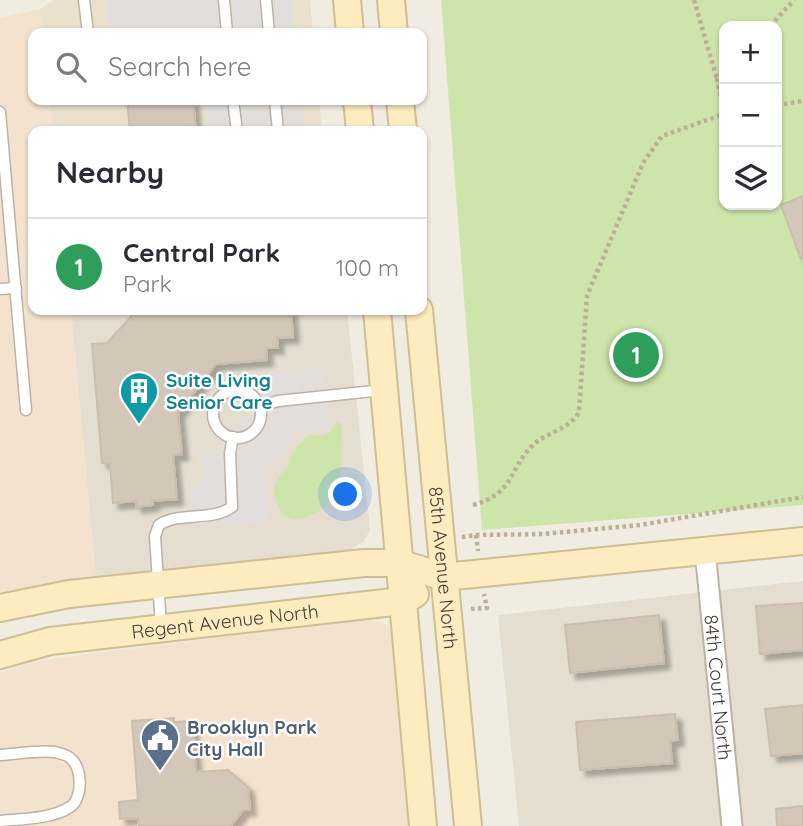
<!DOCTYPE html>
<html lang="en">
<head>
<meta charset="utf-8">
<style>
  :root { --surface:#fff; --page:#f2f2f3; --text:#2b2b33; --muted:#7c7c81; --line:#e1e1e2; --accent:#f43016 }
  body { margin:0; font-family:Quicksand,sans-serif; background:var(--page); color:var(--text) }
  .controls { position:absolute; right:21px; top:21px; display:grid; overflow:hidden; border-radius:14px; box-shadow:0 2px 5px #0004 }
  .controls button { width:63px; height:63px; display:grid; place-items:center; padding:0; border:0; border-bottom:2px solid var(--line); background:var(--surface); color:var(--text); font:35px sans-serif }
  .you { position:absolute; left:346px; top:495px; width:24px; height:24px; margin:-18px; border:5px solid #fff; border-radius:50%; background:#1a73e8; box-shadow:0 0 0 10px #1a73e833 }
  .badge { display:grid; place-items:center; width:46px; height:46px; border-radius:50%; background:var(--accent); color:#fff; font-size:23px; font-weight:700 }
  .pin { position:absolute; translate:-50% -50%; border:4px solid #fff; box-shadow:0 2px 7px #0006 }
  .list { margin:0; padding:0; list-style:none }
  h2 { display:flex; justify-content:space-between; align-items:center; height:91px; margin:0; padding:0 28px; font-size:30px }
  h2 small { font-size:23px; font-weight:400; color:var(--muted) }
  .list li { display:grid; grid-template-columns:46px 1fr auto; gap:21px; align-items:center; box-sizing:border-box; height:98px; padding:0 28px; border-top:2px solid var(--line) }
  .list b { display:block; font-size:26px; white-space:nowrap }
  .list p { margin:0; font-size:23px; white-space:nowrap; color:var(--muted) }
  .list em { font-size:23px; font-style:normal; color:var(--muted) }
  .icon { flex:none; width:38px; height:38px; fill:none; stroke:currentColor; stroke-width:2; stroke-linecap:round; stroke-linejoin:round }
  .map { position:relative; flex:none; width:803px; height:826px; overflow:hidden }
  .search { position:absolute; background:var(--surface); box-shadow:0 2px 5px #0004; left:28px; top:28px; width:399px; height:77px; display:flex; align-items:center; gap:18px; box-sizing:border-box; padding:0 24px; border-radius:14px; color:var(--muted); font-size:26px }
  .panel { position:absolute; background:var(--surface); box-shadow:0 2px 5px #0004; left:28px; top:126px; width:399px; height:189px; border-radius:14px }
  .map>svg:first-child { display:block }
  .residential { fill:#e4ddd0 }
  .commercial { fill:#f3e2cd }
  .education { fill:#eae0cc }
  .green { fill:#cde5ab; fill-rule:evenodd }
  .parking { fill:#e1dedb }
  .building { fill:#d2c7b8; stroke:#ccbeac; stroke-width:2; filter:url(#shadow) }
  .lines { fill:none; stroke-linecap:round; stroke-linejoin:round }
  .lane-casing { stroke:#bcb3a5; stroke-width:13 }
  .street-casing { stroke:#bcb3a5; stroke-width:23 }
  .secondary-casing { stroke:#d0be93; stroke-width:30 }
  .path { stroke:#bdae97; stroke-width:4.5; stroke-dasharray:3.5 3.5; stroke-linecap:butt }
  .lane { stroke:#fff; stroke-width:10 }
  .street { stroke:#fff; stroke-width:19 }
  .secondary { stroke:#fdecc0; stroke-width:26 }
  .labels { text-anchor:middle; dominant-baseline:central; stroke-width:5; stroke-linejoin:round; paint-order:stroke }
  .culture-label { font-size:19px; font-weight:bold; fill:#0d838f; stroke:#fff; text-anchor:start }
  .street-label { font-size:19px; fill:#423c33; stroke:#fff }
  .service-label { font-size:19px; font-weight:bold; fill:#4e5e75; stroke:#fff; text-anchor:start }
</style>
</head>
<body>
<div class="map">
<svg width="803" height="826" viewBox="0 0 803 826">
  <defs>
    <filter id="shadow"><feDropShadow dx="6" dy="6" stdDeviation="2" flood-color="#0004"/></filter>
  </defs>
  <rect width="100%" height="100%" fill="#f1ece2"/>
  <g class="residential">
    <path d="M71,310H347L370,530L363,542L350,550L96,580Z"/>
    <path d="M803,581V826H519L498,615Z"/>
  </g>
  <g class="commercial">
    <path d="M40,9L43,33H33V100H49L53,131H33V310H71L96,580L0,599V18Z"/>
    <path d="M364,618L385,624L391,629L413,826H0V673L36,661Z"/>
  </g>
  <g class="education">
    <path d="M53,0H310L313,33H43L40,9Z"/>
    <path d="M49,100H319L322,131H53Z"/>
  </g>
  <g class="green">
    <path d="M441,0H803V505L482,530ZM724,26H777V205H724Z"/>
    <path d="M338,421L342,426L340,492C325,508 294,536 278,506C275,499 272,491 275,484C277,478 284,472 288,466C290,463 289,459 291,456C293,449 303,441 309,435C324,436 331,435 338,421Z"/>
  </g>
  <g class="parking">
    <path d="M106,0H292L295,33H109Z"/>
    <path d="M204,100H301L304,131H207Z"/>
    <path d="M322,368L329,430L295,432L284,453L264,468L268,522L192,528L189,487L202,485L201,455L217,452L268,389L267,373Z"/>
  </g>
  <g class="building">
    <path d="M127,100H193L196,131H130Z"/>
    <path d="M803,196V258L801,259L781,205Z"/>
    <path d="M137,310H291L293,337L277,338L278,348H266L267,360L216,364L178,413L182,454L173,455L177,499L152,501L153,505L136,507V501L113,503L110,463H102L92,344L107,343Z"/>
    <path d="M803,603V650L760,654L756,606Z"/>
    <path d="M659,615L664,663L570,673L565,625Z"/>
    <path d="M803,705V753L771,756L765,709Z"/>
    <path d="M675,714L678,740L670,741L672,763L580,770L576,722Z"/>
    <path d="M174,718V722L192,721L196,772L228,770L248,787L250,810H243L231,826H139L138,818L120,819L119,802L138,800L132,721Z"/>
    <path d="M803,806V826H777L776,809Z"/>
  </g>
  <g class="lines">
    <g class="lane-casing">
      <g id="lane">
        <path d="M84,0L88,33"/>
        <path d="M224,0L227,33"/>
        <path d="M266,0L269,33"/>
        <path d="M233,100L237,131"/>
        <path d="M275,100L278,131"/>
        <path d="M0,112L26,410"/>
        <path d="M0,289L16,288"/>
        <circle cx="237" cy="414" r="24"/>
        <path d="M260,406L278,401L383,390"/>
        <path d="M161,626L155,536L159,525C181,511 211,522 232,507L230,453L233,437"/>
        <path d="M0,755C17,754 38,750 55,752C58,753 68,755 70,758C83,767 83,799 70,807C52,819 21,819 0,821"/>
      </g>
    </g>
    <g class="street-casing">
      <g id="street">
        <path id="s1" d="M705,550L732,826"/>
      </g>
    </g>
    <g class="secondary-casing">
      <g id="secondary">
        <path d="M347,0L350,33"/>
        <path d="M391,0L394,33"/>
        <path d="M357,100L360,131"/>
        <path d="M400,100L403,131"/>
        <path d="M377,310L423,826"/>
        <path id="s2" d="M419,310L468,826"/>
        <path d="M0,608L69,594L364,563H399L444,577L803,541"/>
        <path id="s3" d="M0,655L50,641L402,601L415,594"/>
      </g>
    </g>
    <g class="path">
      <path d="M694,0L717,79"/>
      <path d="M770,26L794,0"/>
      <path d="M724,76L717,79L724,111"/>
      <path d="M777,105L803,101"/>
      <path d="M473,505C515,494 509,467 534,444C548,432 570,429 579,412L587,296L643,163L662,136L724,114"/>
      <path d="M476,535L478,551"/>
      <path d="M462,537L476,535L543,534L640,525L803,497"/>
      <path d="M471,609L487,608L484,594"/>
    </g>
    <use href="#lane" class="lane"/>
    <use href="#street" class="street"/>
    <use href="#secondary" class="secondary"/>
  </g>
  <defs>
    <g id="building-pin" transform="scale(2.0125)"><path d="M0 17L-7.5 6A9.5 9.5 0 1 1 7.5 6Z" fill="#0f9aa8" stroke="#fff"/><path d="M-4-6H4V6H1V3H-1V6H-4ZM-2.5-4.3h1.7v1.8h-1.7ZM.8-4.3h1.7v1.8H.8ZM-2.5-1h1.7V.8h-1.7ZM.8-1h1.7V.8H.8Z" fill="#fff"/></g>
    <g id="civic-pin" transform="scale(2.0125)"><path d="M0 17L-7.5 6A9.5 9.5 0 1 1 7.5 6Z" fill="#5c6f8a" stroke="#fff"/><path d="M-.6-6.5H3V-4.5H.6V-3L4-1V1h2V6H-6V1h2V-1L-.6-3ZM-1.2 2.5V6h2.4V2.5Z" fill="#fff"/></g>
  </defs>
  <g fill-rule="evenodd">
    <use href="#building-pin" x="139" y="391"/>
    <use href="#civic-pin" x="160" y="738"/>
  </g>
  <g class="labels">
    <g class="culture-label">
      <text x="166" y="380">Suite Living<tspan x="166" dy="22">Senior Care</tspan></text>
    </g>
    <g class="street-label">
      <text stroke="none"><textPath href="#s2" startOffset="259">85th Avenue North</textPath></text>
      <text stroke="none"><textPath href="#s3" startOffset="228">Regent Avenue North</textPath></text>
      <text stroke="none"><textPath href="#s1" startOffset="138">84th Court North</textPath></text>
    </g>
    <g class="service-label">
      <text x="187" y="727">Brooklyn Park<tspan x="187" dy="22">City Hall</tspan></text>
    </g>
  </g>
</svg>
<div class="controls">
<button>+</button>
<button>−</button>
<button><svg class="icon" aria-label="layers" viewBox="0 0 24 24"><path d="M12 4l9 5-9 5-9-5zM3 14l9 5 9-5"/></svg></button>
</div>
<div class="you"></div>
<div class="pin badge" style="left:636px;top:355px;background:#2e9e5b">1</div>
<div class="search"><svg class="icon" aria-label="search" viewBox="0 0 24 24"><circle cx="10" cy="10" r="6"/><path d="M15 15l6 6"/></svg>Search here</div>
<section class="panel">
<h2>Nearby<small></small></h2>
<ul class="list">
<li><span class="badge" style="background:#2e9e5b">1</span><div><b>Central Park</b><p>Park</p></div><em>100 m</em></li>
</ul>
</section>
</div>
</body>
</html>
